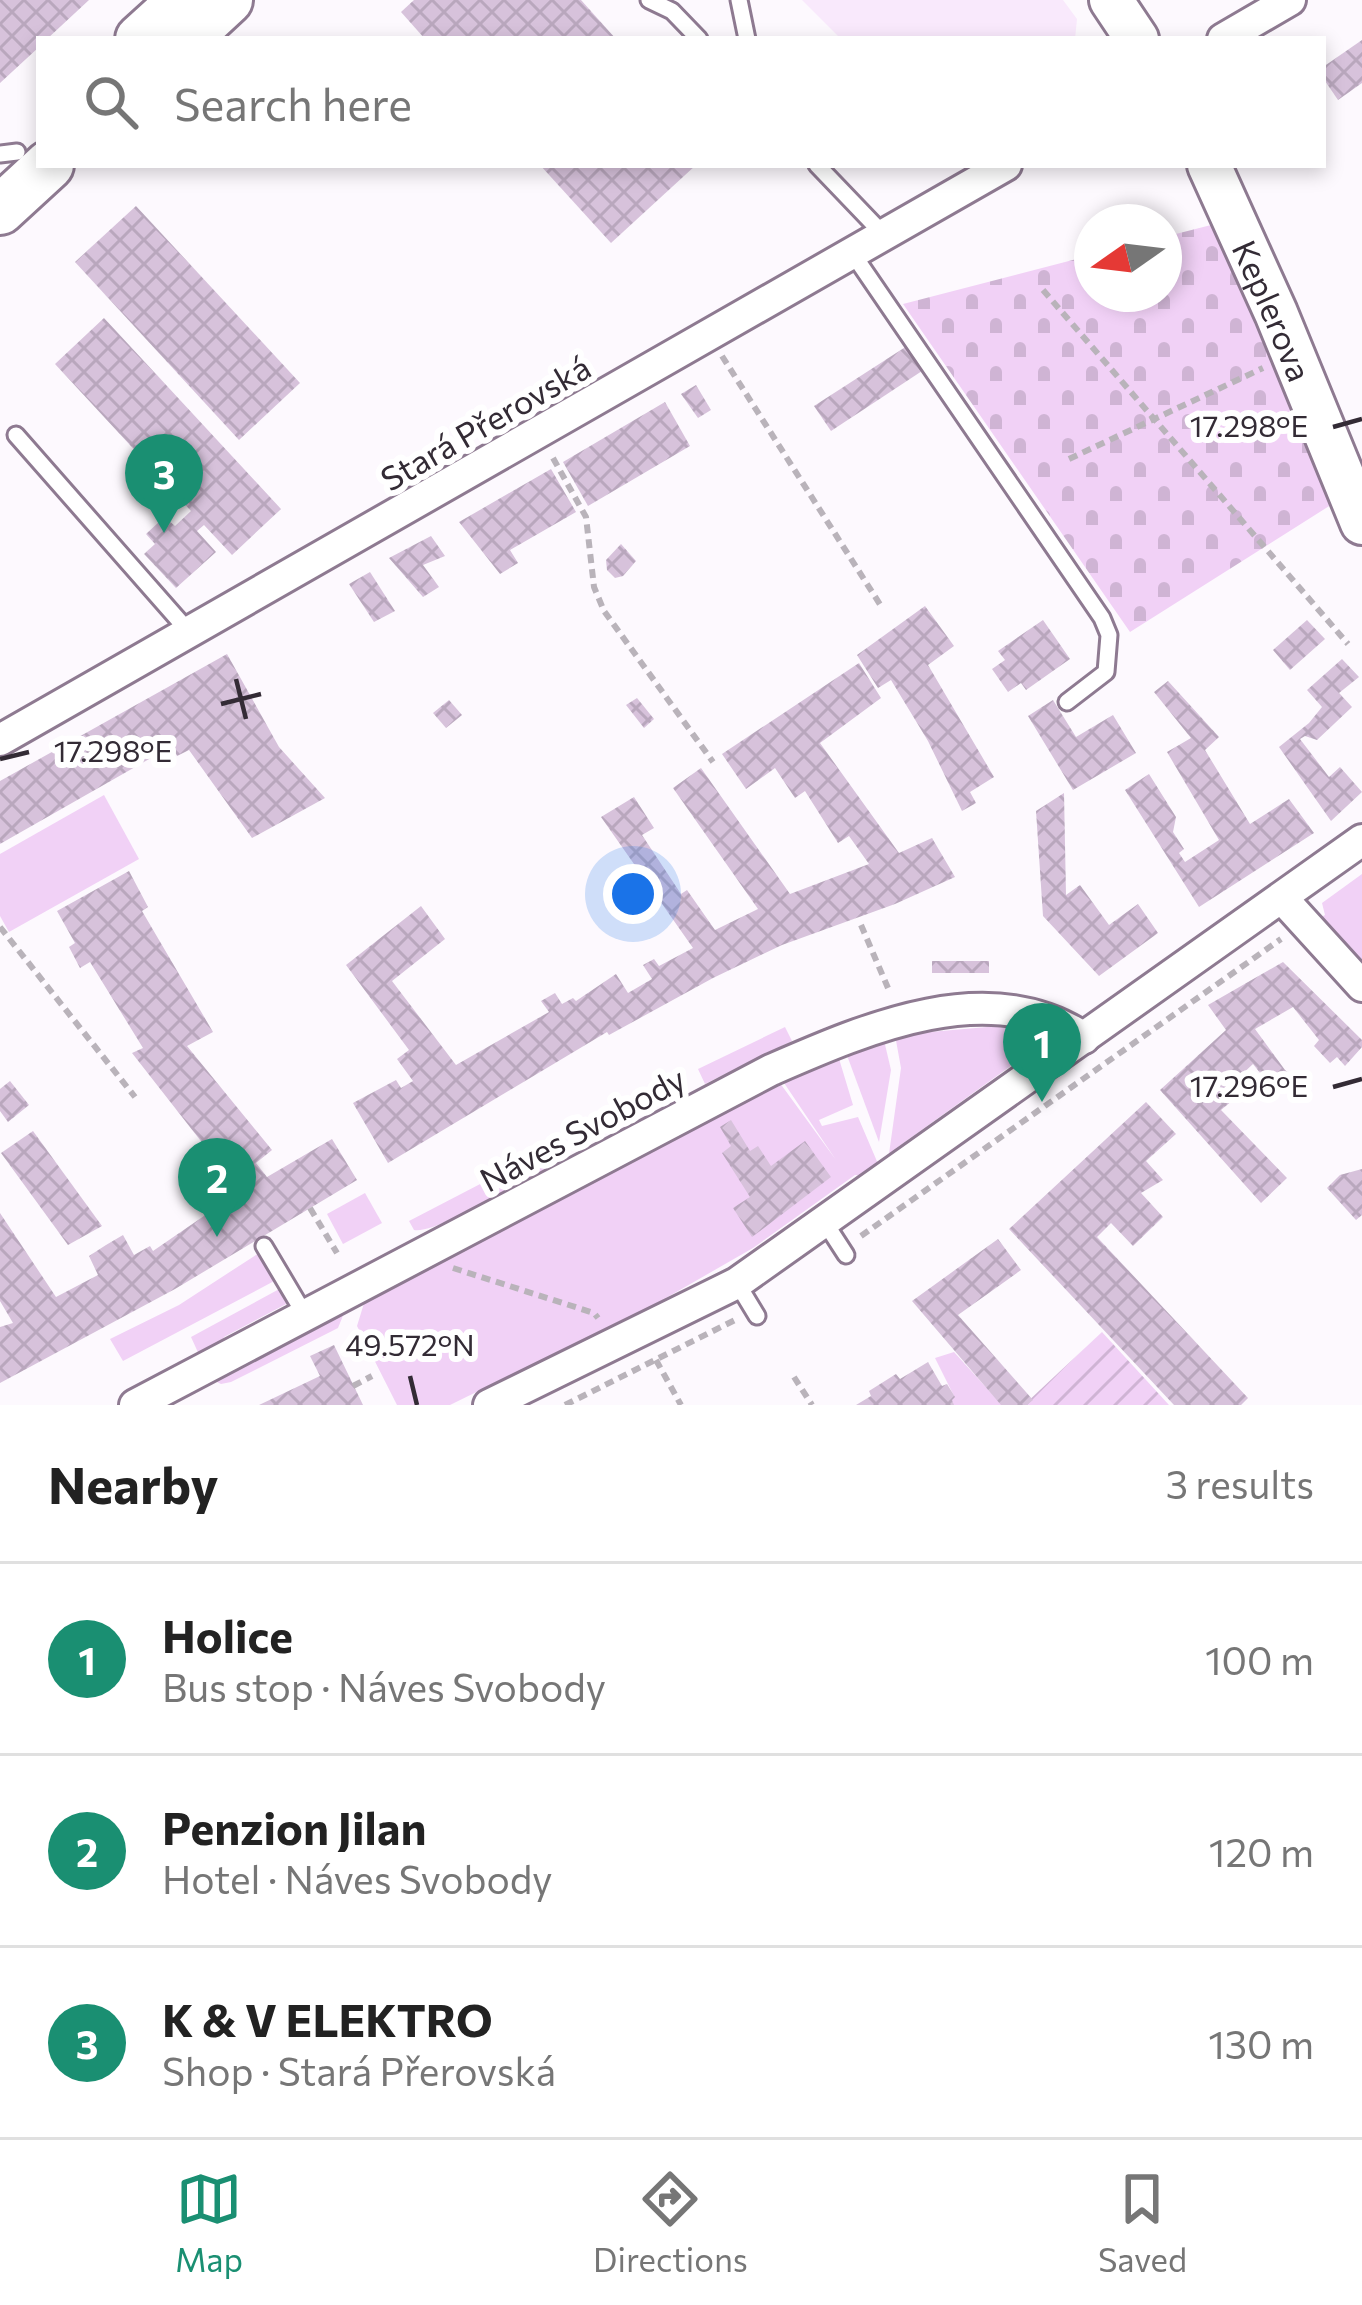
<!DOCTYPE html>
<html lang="en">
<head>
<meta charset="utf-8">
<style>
  :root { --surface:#fff; --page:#f2f2f2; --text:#222; --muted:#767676; --line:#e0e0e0; --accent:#1a8f72 }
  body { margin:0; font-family:Commissioner,sans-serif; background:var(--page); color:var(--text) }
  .compass { position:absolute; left:1074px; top:204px; width:108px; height:108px; border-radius:50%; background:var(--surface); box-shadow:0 6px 18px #0003; rotate:256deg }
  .you { position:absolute; left:633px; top:894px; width:42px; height:42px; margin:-30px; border:9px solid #fff; border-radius:50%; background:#1a73e8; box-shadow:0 0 0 18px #1a73e833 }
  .badge { display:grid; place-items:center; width:78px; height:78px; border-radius:50%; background:var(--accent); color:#fff; font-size:39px; font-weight:700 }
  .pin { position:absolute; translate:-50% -99px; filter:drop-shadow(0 3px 6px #0008) }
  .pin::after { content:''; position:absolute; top:63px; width:42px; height:36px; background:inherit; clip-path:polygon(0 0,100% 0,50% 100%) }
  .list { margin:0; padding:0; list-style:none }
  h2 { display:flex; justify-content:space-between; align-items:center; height:156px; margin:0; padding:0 48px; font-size:51px }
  h2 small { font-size:39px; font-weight:400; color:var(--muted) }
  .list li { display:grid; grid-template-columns:78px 1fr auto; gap:36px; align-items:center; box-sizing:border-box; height:192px; padding:0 48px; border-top:3px solid var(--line) }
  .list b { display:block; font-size:45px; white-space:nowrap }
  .list p { margin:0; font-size:39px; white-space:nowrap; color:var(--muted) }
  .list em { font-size:39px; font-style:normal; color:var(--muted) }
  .icon { flex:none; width:66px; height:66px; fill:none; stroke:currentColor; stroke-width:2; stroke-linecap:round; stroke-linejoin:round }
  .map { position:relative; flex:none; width:1362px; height:1405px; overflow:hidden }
  .search { position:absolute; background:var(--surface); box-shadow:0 6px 18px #0003; left:36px; right:36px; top:36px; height:132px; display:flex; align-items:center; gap:30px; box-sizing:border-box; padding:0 42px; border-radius:0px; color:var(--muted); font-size:45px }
  .sheet { height:732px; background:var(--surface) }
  nav { display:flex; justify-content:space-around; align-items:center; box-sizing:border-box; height:168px; border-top:3px solid var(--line); background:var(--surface); font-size:33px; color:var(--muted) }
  nav a { display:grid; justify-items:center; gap:6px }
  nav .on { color:var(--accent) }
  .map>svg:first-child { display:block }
  .built { fill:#f9e9fc }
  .grass { fill:#f1d1f6 }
  .cemetery { fill:url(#cemetery-stones) }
  .garden { fill:url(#garden-furrows) }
  .building { fill:url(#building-cross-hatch) }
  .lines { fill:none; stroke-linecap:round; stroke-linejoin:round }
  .lane-casing { stroke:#8e7a91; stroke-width:21 }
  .street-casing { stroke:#8e7a91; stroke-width:36 }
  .secondary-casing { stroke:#8e7a91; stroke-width:48 }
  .primary-casing { stroke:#8e7a91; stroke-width:54 }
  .path { stroke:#b9b3ba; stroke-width:6; stroke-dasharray:9 6; stroke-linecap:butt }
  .lane { stroke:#fff; stroke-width:15 }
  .street { stroke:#fff; stroke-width:30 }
  .secondary { stroke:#fff; stroke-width:42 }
  .primary { stroke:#fff; stroke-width:48 }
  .ticks { fill:none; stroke:#332b35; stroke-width:4.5 }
  .labels { text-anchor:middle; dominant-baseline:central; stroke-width:12; stroke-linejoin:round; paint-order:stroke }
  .street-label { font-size:33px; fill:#332b35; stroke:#fff }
  .ticks-label { font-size:30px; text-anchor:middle; fill:#332b35; stroke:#fff; stroke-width:12; stroke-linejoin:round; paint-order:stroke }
</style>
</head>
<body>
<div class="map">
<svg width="1362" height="1405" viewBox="0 0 1362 1405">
  <defs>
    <pattern id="cemetery-stones" width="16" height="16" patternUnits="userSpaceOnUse" patternTransform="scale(3)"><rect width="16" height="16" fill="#f1d1f6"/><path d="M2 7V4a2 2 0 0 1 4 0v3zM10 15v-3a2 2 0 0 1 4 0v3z" fill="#cfb4d4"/></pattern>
    <pattern id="garden-furrows" width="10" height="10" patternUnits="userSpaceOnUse" patternTransform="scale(3)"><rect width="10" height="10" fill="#f1d1f6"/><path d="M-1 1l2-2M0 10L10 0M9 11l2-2" fill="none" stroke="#cfb4d4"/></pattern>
    <pattern id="building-cross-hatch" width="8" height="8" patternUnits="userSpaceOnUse" patternTransform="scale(3)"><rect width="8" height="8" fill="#d7c2db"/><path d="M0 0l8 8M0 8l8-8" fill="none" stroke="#b9a7bd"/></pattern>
  </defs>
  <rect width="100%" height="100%" fill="#fdf9fe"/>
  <path class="built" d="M802,0H1063L1077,19L1075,39H841Z"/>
  <g class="grass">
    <path d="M104,795L139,859L9,932L0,916V854Z"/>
    <path d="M1362,874V964L1318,919L1325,915L1322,903Z"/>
    <path d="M999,1026C1019,1028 1025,1042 1019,1060L898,1147L899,1151L888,1161L901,1068L895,1035Z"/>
    <path d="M785,1027L792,1041L705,1084L698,1069Z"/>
    <path d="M883,1036L891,1070L879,1142L845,1050Z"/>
    <path d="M837,1052L853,1105L819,1120L822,1126L858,1117L879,1166L866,1176L855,1175L753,1248L659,1302L450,1405H397L357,1326L365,1300L777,1079L836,1160L780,1077Z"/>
    <path d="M553,1146L561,1160C535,1174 436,1235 414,1230L409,1221Z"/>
    <path d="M365,1193L382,1223L343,1244L327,1214Z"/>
    <path d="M262,1251L278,1279L123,1361L110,1339L179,1305Z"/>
    <path d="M283,1287L290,1302L224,1337L219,1350L201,1359L191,1337Z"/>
    <path d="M348,1303L338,1328L231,1382L221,1384L213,1380Z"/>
    <path d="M954,1352L1002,1405H953L950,1399L954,1396L935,1358Z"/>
  </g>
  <path class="cemetery" d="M1215,224L1334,503L1130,632L903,304L1092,255V294H1164V237Z"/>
  <path class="garden" d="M1102,1332L1169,1405H1024Z"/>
  <g class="building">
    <path d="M0,0H89L47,39H39V47L0,83Z"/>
    <path d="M414,0H581L616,39H425L401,12Z"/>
    <path d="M1362,40V83L1338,100L1323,78V67Z"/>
    <path d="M540,165H696L611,243Z"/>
    <path d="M136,206L300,383L239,440L75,262Z"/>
    <path d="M104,318L281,509L232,555L204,525L197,531L216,552L176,588L144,554L155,544L146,534L160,521L167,519L175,526L191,511L55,364Z"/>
    <path d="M907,346L922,371L831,431L814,406Z"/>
    <path d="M696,385L711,410L698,418L681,394Z"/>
    <path d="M665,402L690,446L588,506L563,462Z"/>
    <path d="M551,469L576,512L510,550L518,563L500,574L459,522Z"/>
    <path d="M431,536L445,556L423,565L439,587L423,597L389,558Z"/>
    <path d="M621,544L636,561L623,576L615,578L607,570L606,560Z"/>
    <path d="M370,572L395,611L374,622L349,584Z"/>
    <path d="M925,606L954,646L928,665L994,777L970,792L976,803L962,811L928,741L891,680L878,688L857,655Z"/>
    <path d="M1043,620L1070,659L1026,690L1021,683L1008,692L992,669L1005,660L998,651Z"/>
    <path d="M1307,620L1325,639L1290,670L1273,650Z"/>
    <path d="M227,654L279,747L325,798L252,838L189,750L177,756L172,746L0,844V781Z"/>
    <path d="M1342,659L1359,677L1339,693L1352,707L1317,740L1305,736L1300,739L1329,777L1340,767L1362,792L1331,821L1279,747L1309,723L1322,707L1307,690Z"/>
    <path d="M859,663L881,698L820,743L899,853L932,838L955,877L895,904L782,945L713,978L609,1035L607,1032L388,1163L353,1103L396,1080L401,1088L413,1081L397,1059L409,1050L346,965L421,906L445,939L392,981L456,1065L549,1012L541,1001L555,993L562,1004L573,998L576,1001L616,974L628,993L652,979L643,965L654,959L659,966L693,948L601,817L634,797L654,828L642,835L681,894L687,890L715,930L758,909L673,788L701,768L790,894L869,864L849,836L838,843L805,791L795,798L775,768L746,789L722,754Z"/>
    <path d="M1168,681L1219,737L1205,750L1250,824L1289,799L1314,833L1199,907L1125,790L1149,774L1176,817L1173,832L1184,849L1179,853L1185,862L1219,840L1167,752L1191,738L1154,692Z"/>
    <path d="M637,698L654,719L644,728L626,705Z"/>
    <path d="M449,700L462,715L446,728L433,713Z"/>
    <path d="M1053,700L1076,737L1113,715L1136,753L1073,790L1028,716Z"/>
    <path d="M1064,793L1066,895L1080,885L1109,925L1138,904L1158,933L1099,976L1043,916L1036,811Z"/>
    <path d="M129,871L148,907L142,911L213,1032L187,1046L272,1150L256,1163L267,1177L332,1139L357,1180L175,1289L0,1383V1327L13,1323L0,1301V1213L56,1297L98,1275L89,1256L106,1245L123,1235L134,1255L150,1246L153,1251L236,1194L229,1177L132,1053L143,1048L90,962L80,968L69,947L75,943L57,911Z"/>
    <rect x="932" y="961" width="57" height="12"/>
    <path d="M1283,962L1362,1040V1047L1345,1066L1337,1057L1330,1063L1314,1046L1319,1040L1293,1007L1255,1029L1285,1070L1301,1083L1294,1095L1273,1079L1268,1083L1253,1064L1224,1091L1233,1100L1221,1110L1287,1178L1261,1203L1160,1090L1226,1030L1208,1005Z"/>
    <path d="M10,1081L29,1105L8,1122L0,1111V1089Z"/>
    <path d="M1146,1102L1176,1134L1146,1161L1163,1180L1141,1193L1163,1217L1133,1246L1111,1223L1097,1237L1248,1398L1241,1405H1174L1009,1229Z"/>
    <path d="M731,1120L750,1151L758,1146L771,1166L805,1141L831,1177L752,1237L733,1208L750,1197L722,1153L731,1146L720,1127Z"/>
    <path d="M33,1131L102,1226L68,1245L1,1153Z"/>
    <path d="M1362,1169V1215L1356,1220L1327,1188L1340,1175Z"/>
    <path d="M998,1239L1021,1270L958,1315L1033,1400L1027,1405H1001L912,1301Z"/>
    <path d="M334,1345L363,1405H259L320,1376L310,1356Z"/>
    <path d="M928,1362L942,1386L947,1384L955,1397L952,1400L954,1405H856L871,1396L869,1391L896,1374L900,1379Z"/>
  </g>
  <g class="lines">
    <g class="lane-casing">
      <g id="lane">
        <path d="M649,0L672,11L699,39"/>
        <path d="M739,0L747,39"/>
        <path d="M0,154L17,152"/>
        <path d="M817,165L885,236"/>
        <path d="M853,254L1102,618L1109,635L1106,672L1067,702"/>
        <path d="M16,435L190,633"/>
        <path d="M824,1221L846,1255"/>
        <path d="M264,1246L305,1315"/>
        <path d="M737,1283L757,1316"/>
      </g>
    </g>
    <g class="street-casing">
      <g id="street">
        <path d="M1223,39L1290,0"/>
        <path d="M0,740L1006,165"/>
        <path d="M1282,898L1362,986"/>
        <path d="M135,1405L771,1070C865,1029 989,974 1084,1038"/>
        <path d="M489,1405L737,1283L1362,840"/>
      </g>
    </g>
    <g class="secondary-casing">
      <g id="secondary">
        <path d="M1111,0L1137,39"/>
        <path id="s1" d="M1209,165L1276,313L1362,523"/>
      </g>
    </g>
    <g class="primary-casing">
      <g id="primary">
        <path d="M140,39L183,0"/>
        <path d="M186,39L228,0"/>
        <path d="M0,210L49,165"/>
      </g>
    </g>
    <g class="path">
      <path d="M1043,290L1348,644"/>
      <path d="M722,356L881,606"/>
      <path d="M553,458L586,517L594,587L604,611L713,762"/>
      <path d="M1069,459L1263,368"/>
      <path d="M861,925L888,988"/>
      <path d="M0,927L135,1097"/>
      <path d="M310,1208L337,1253"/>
      <path d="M861,1236L1281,939"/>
      <path d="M453,1268L594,1313L598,1318"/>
      <path d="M656,1360L681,1405"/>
      <path d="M794,1377L812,1405"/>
      <path d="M353,1386L372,1376"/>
      <path d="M565,1405L735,1320"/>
    </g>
    <use href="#lane" class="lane"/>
    <use href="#street" class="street"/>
    <use href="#secondary" class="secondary"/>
    <use href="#primary" class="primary"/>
  </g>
  <path class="ticks" d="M1333,427L1362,419M236,679L246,719M221,704L261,694M0,759L29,752M1333,1087L1362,1079M410,1376L417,1405"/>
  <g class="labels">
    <g class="street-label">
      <text stroke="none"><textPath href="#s1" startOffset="159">Keplerova</textPath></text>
      <text transform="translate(485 422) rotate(-30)">Stará Přerovská</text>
      <text transform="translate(582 1128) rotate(-28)">Náves Svobody</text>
    </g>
  </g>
  <g class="ticks-label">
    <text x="1249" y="437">17.298°E</text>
    <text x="113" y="762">17.298°E</text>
    <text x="1249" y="1097">17.296°E</text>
    <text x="410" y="1356">49.572°N</text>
  </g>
</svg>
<svg class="compass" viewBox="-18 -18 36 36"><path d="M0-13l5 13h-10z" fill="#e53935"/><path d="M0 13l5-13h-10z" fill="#767676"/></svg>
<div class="you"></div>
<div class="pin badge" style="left:1042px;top:1102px">1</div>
<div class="pin badge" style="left:217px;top:1237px">2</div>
<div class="pin badge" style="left:164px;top:533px">3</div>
<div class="search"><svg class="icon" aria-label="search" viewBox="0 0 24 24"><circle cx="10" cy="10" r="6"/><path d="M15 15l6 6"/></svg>Search here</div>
</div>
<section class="sheet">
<h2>Nearby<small>3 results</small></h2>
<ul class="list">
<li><span class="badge">1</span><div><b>Holice</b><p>Bus stop · Náves Svobody</p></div><em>100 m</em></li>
<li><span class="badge">2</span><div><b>Penzion Jilan</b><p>Hotel · Náves Svobody</p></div><em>120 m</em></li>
<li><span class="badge">3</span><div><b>K &amp; V ELEKTRO</b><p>Shop · Stará Přerovská</p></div><em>130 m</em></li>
</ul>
</section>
<nav>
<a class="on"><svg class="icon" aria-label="map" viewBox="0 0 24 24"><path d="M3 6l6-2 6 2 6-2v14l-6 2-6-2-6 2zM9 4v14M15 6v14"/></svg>Map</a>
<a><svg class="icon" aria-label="directions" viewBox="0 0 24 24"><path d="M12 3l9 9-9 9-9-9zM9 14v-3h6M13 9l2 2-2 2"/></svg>Directions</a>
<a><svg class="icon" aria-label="saved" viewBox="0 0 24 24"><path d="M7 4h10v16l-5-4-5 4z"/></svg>Saved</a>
</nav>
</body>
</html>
